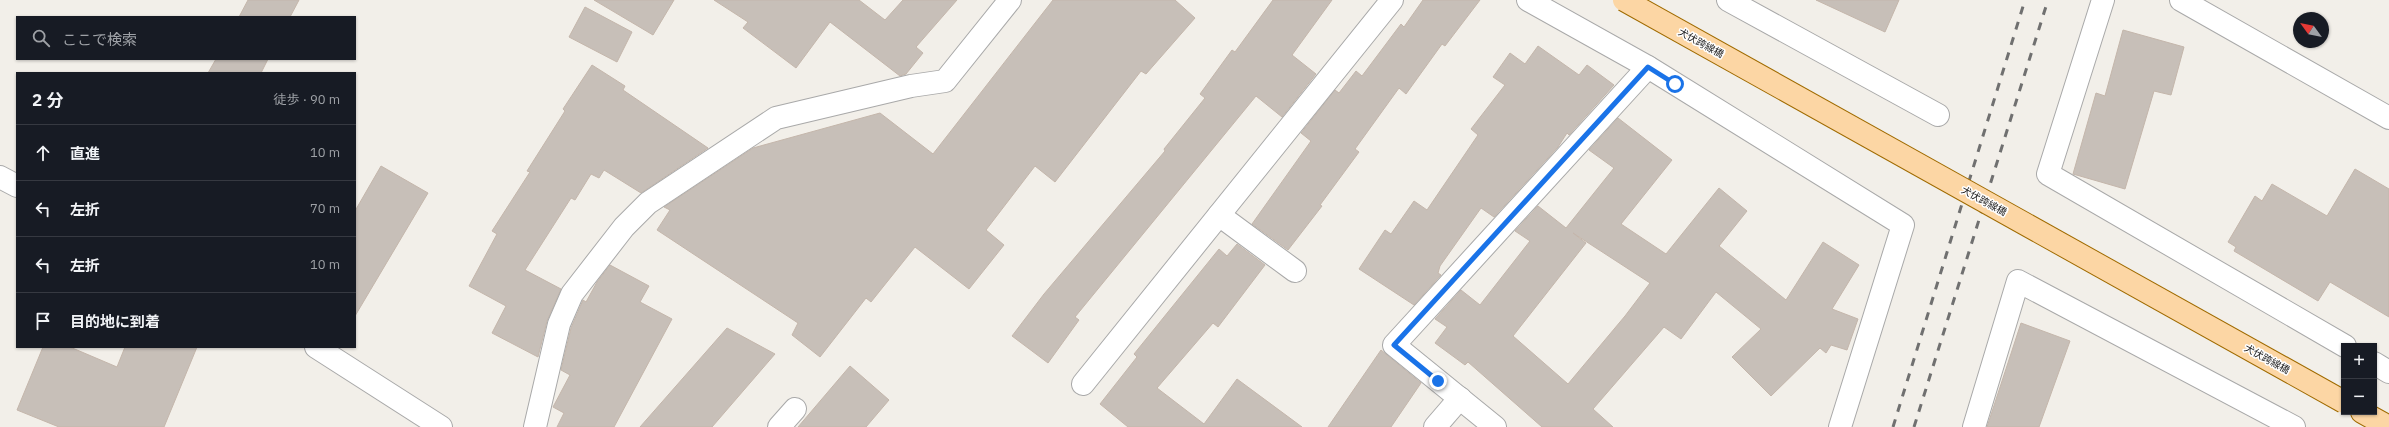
<!DOCTYPE html>
<html lang="ja">
<head>
<meta charset="utf-8">
<style>
  :root { --surface:#171b24; --page:#242831; --text:#f1f3f6; --muted:#9ea1a6; --line:#363941 }
  body { margin:0; font-family:"IBM Plex Sans","Noto Sans JP",sans-serif; background:var(--page); color:var(--text) }
  .controls { position:absolute; right:12px; bottom:12px; display:grid; overflow:hidden; border-radius:0px; box-shadow:0 1px 3px #0004 }
  .controls button { width:36px; height:36px; display:grid; place-items:center; padding:0; border:0; border-bottom:1px solid var(--line); background:var(--surface); color:var(--text); font:20px sans-serif }
  .compass { position:absolute; left:2293px; top:12px; width:36px; height:36px; border-radius:50%; background:var(--surface); box-shadow:0 1px 3px #0004; rotate:303deg }
  .stop { position:absolute; width:12px; height:12px; margin:-9px; border:3px solid #1a73e8; border-radius:50%; background:#fff }
  .stop.end { background:#1a73e8; border-color:#fff; box-shadow:0 1px 4px #0008 }
  .list { margin:0; padding:0; list-style:none }
  h2 { display:flex; justify-content:space-between; align-items:center; height:52px; margin:0; padding:0 16px; font-size:17px }
  h2 small { font-size:13px; font-weight:400; color:var(--muted) }
  .list li { display:grid; grid-template-columns:26px 1fr auto; gap:12px; align-items:center; box-sizing:border-box; height:56px; padding:0 16px; border-top:1px solid var(--line) }
  .list b { display:block; font-size:15px; white-space:nowrap }
  .list em { font-size:13px; font-style:normal; color:var(--muted) }
  .icon { flex:none; width:22px; height:22px; fill:none; stroke:currentColor; stroke-width:2; stroke-linecap:round; stroke-linejoin:round }
  .map { position:relative; flex:none; width:2389px; height:427px; overflow:hidden }
  .search { position:absolute; background:var(--surface); box-shadow:0 1px 3px #0004; left:16px; top:16px; width:340px; height:44px; display:flex; align-items:center; gap:10px; box-sizing:border-box; padding:0 14px; border-radius:0px; color:var(--muted); font-size:15px }
  .panel { position:absolute; background:var(--surface); box-shadow:0 1px 3px #0004; left:16px; top:72px; width:340px; height:276px; border-radius:0px }
  .map>svg:first-child { display:block }
  .building { fill:#c7bfb8; stroke:#c4b6ab; fill-rule:evenodd }
  .lines { fill:none; stroke-linecap:round; stroke-linejoin:round }
  .minor-casing { stroke:#a9a9a9; stroke-width:24 }
  .major-casing { stroke:#a06b00; stroke-width:24 }
  .minor { stroke:#fff; stroke-width:22 }
  .major { stroke:#fcd6a4; stroke-width:22 }
  .rail { stroke:#707070; stroke-width:3; stroke-dasharray:8 8; stroke-linecap:butt }
  .major-bridge-casing { stroke:#a06b00; stroke-width:24; stroke-linecap:butt }
  .major-bridge { stroke:#fcd6a4; stroke-width:22 }
  .route { stroke:#1a73e8; stroke-width:5 }
  .labels { text-anchor:middle; dominant-baseline:central; stroke-width:3; stroke-linejoin:round; paint-order:stroke }
  .street-label { font-size:10px; fill:#222; stroke:#fff }
</style>
</head>
<body>
<div class="map">
<svg width="2389" height="427" viewBox="0 0 2389 427">
  <rect width="100%" height="100%" fill="#f2efe9"/>
  <g class="building">
    <path d="M248,0H299L290,17H239Z"/>
    <path d="M594,0H674L653,35Z"/>
    <path d="M714,0H859L885,20L903,0H957L916,47L923,53L906,74L900,76L830,22L796,68L743,28L748,22Z"/>
    <path d="M1053,0H1175L1195,18L1146,74L1141,71L1055,182L1035,166L986,230L1004,245L969,289L915,247L871,302L866,298L820,357L792,335L798,323L657,230L670,210L664,207L753,148L880,113L933,154Z"/>
    <path d="M1273,0H1332L1292,55L1316,74L1282,117L1256,96L1075,317L1079,320L1048,363L1012,336L1044,294L1165,151L1164,149L1205,98L1200,94L1232,50L1235,52Z"/>
    <path d="M1423,0H1480L1445,46L1442,44L1406,94L1399,88L1355,149L1359,152L1320,205L1322,206L1288,250L1252,224L1311,141L1301,133L1335,90L1339,93L1356,71L1362,76L1401,24L1404,27Z"/>
    <path d="M1816,0H1899L1885,32Z"/>
    <path d="M585,7L632,32L617,62L569,37Z"/>
    <path d="M2123,30L2184,47L2171,95L2154,91L2125,189L2073,174L2096,93L2105,96Z"/>
    <path d="M1538,46L1579,75L1587,65L1614,85L1569,135L1567,133L1558,147L1494,217L1481,208L1440,266L1438,273L1441,275L1414,305L1359,269L1385,230L1391,234L1414,201L1427,210L1478,135L1471,129L1505,85L1493,77L1510,53L1525,64Z"/>
    <path d="M216,59H268L261,73H208Z"/>
    <path d="M592,65L625,86L623,90L708,148L641,193L604,170L599,178L591,174L575,200L571,198L525,270L561,289L547,321L538,357L492,333L506,306L469,286L497,234L492,231L530,172L527,171L565,111L563,109Z"/>
    <path d="M1618,118L1672,160L1621,224L1666,254L1719,188L1747,211L1719,246L1786,300L1823,242L1859,265L1832,309L1858,319L1847,350L1831,345L1826,353L1820,348L1771,396L1732,357L1761,329L1716,292L1681,339L1664,327L1593,409L1613,427H1542L1468,362L1465,365L1435,343L1447,327L1435,319L1461,290L1480,305L1530,241L1515,231L1538,206L1566,228L1614,168L1589,150ZM1573,233L1650,283L1625,316L1568,384L1513,336L1586,243Z"/>
    <path d="M381,166L428,193L355,316V211Z"/>
    <path d="M2355,169L2389,189V317L2330,282L2318,301L2234,251L2236,247L2228,242L2255,196L2262,201L2272,184L2327,216Z"/>
    <path d="M1237,244L1265,265L1218,327L1213,323L1157,388L1204,424L1237,379L1302,427H1128L1100,404L1137,357L1134,354L1219,249L1227,256Z"/>
    <path d="M610,265L649,286L640,302L672,319L614,427H557L564,413L553,407L570,375L561,370L571,328L583,300L586,302L597,282Z"/>
    <path d="M2021,323L2070,341L2039,427H1987Z"/>
    <path d="M727,328L775,354L712,427H640Z"/>
    <path d="M43,347H70L117,367L125,347H197L164,427H59L17,410Z"/>
    <path d="M1381,350L1421,383L1391,427H1328Z"/>
    <path d="M850,366L889,400L866,427H798Z"/>
  </g>
  <g class="lines">
    <g class="minor-casing">
      <g id="minor">
        <path d="M1528,0L1648,67L1903,225L1840,427"/>
        <path d="M1728,0L1938,115"/>
        <path d="M2103,0L2048,174L2345,346"/>
        <path d="M2181,0L2389,118"/>
        <path d="M0,177L17,186"/>
        <path d="M1219,215L1295,271"/>
        <path d="M316,347L441,427"/>
        <path d="M2374,363L2389,372"/>
        <path d="M1083,384L1392,0"/>
        <path d="M535,427L559,324L572,294L624,227L648,203L776,118L911,86L945,81L1010,0"/>
        <path d="M779,427L795,409"/>
        <path d="M1435,427L1460,398"/>
        <path d="M1495,427L1394,345L1648,67"/>
        <path d="M1974,427L2018,281L2294,427"/>
      </g>
    </g>
    <g class="major-casing">
      <path id="major" d="M2362,412L2389,427"/>
    </g>
    <use href="#minor" class="minor"/>
    <use href="#major" class="major"/>
    <g class="rail">
      <path d="M1893,427L2025,0"/>
      <path d="M1914,427L2048,0"/>
    </g>
    <g class="major-bridge-casing">
      <path id="major-bridge" d="M1624,0L2344,402"/>
    </g>
    <use href="#major-bridge" class="major-bridge"/>
  </g>
  <g class="lines">
    <path class="route" d="M1438,381L1394,345L1648,67L1675,84"/>
  </g>
  <g class="labels">
    <g class="street-label">
      <text transform="translate(1701 43) rotate(29)">犬伏跨線橋</text>
      <text transform="translate(1984 201) rotate(29)">犬伏跨線橋</text>
      <text transform="translate(2267 359) rotate(29)">犬伏跨線橋</text>
    </g>
  </g>
</svg>
<div class="controls">
<button>+</button>
<button>−</button>
</div>
<svg class="compass" viewBox="-18 -18 36 36"><path d="M0-13l5 13h-10z" fill="#e53935"/><path d="M0 13l5-13h-10z" fill="#9ea1a6"/></svg>
<div class="stop" style="left:1675px;top:84px"></div>
<div class="stop end" style="left:1438px;top:381px"></div>
<div class="search"><svg class="icon" aria-label="search" viewBox="0 0 24 24"><circle cx="10" cy="10" r="6"/><path d="M15 15l6 6"/></svg>ここで検索</div>
<section class="panel">
<h2>2 分<small>徒歩 · 90 m</small></h2>
<ul class="list">
<li><svg class="icon" aria-label="ahead" viewBox="0 0 24 24"><path d="M12 20V5M6 11l6-6 6 6"/></svg><div><b>直進</b></div><em>10 m</em></li>
<li><svg class="icon" aria-label="left" viewBox="0 0 24 24"><path d="M17 20v-9H6M10 6l-5 5 5 5"/></svg><div><b>左折</b></div><em>70 m</em></li>
<li><svg class="icon" aria-label="left" viewBox="0 0 24 24"><path d="M17 20v-9H6M10 6l-5 5 5 5"/></svg><div><b>左折</b></div><em>10 m</em></li>
<li><svg class="icon" aria-label="arrive" viewBox="0 0 24 24"><path d="M6 21V4h12l-3 4 3 4H6"/></svg><div><b>目的地に到着</b></div></li>
</ul>
</section>
</div>
</body>
</html>
